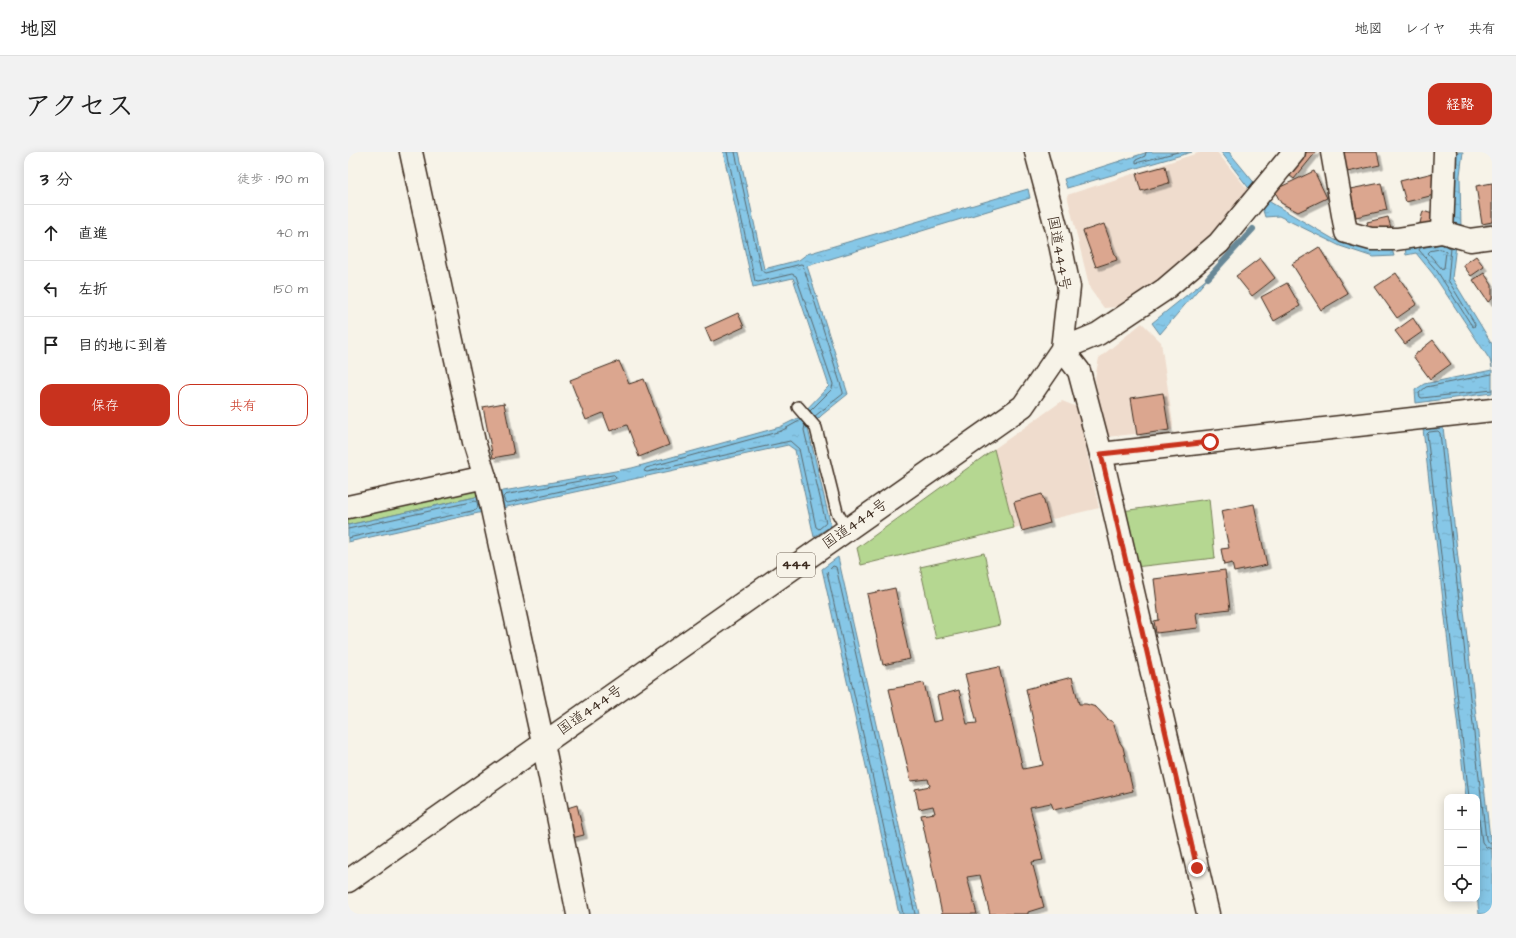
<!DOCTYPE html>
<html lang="ja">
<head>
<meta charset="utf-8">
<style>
  :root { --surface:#fff; --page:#f2f2f2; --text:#222; --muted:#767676; --line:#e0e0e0; --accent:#c8321e }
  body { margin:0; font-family:"Architects Daughter","Klee One",sans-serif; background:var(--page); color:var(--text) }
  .controls { position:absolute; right:12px; bottom:12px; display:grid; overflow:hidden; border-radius:8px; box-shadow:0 2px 10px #0003 }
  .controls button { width:36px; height:36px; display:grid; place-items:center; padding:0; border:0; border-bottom:1px solid var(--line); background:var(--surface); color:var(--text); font:20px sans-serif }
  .stop { position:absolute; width:12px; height:12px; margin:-9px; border:3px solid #c8321e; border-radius:50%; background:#fff }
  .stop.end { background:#c8321e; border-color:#fff; box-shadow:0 1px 4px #0008 }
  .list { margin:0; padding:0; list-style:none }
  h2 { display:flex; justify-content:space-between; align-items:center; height:52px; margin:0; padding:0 16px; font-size:17px }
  h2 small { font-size:13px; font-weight:400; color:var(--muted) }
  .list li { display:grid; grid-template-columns:26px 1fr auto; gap:12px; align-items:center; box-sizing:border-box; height:56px; padding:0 16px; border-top:1px solid var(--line) }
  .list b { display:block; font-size:15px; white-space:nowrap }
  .list em { font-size:13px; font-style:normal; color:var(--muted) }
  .actions { display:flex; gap:8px; padding:12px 16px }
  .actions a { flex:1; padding:9px 0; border:1px solid var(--accent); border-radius:12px; text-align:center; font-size:14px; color:var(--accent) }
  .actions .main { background:var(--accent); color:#fff }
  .icon { flex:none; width:22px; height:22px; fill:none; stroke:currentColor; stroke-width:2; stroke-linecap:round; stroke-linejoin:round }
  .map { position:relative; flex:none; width:1144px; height:762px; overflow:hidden; border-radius:12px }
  header { display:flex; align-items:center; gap:24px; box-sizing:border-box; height:56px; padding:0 20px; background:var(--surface); border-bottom:1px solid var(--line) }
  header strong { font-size:19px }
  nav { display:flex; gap:22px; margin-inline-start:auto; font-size:14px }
  .intro { display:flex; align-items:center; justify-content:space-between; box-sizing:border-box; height:96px; padding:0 24px }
  h1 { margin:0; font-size:28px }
  .button { padding:10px 18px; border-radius:12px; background:var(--accent); color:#fff; font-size:14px; font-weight:700 }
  main { display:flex; gap:24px; padding:0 24px }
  aside { flex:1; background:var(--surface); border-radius:12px; box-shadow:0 2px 10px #0003 }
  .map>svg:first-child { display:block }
  .built { fill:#efdccd }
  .green { fill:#b5d791; stroke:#788058 }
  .water { fill:url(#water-ripples); stroke:#688897 }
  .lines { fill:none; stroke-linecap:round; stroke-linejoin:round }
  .shore { stroke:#59696e; stroke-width:1 }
  .stream { stroke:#688897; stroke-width:6 }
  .building { fill:#dba68f; stroke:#3b2a1e; filter:url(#shadow) }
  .service-casing { stroke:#3b2a1e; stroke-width:14 }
  .minor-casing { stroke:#3b2a1e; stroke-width:25 }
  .trunk-casing { stroke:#3b2a1e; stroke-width:25 }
  .service { stroke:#f7f3e8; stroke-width:11 }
  .minor { stroke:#f7f3e8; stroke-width:22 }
  .trunk { stroke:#f7f3e8; stroke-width:22 }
  .route { stroke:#c8321e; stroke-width:5 }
  .labels { text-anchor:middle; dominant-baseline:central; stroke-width:3; stroke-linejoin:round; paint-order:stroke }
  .shield { fill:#f7f3e8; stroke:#73665b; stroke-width:1 }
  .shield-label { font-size:14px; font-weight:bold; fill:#3b2a1e }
  .street-label { font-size:15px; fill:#3b2a1e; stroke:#f7f3e8 }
</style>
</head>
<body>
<header>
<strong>地図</strong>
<nav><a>地図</a><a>レイヤ</a><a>共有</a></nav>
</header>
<div class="intro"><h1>アクセス</h1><a class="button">経路</a></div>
<main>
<aside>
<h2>3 分<small>徒歩 · 190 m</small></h2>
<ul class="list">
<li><svg class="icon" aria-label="ahead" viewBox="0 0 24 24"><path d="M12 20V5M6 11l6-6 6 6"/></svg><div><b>直進</b></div><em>40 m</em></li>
<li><svg class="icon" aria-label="left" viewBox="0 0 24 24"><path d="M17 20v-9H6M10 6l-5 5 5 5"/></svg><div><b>左折</b></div><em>150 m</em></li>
<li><svg class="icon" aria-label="arrive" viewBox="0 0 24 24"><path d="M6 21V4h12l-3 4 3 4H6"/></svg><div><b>目的地に到着</b></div></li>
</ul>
<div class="actions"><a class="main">保存</a><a>共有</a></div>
</aside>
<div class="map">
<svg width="1144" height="762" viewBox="0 0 1144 762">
  <defs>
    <pattern id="water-ripples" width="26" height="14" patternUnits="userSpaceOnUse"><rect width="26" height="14" fill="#86c7e7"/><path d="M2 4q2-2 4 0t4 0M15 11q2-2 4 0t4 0" fill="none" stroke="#75abc6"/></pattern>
    <filter id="shadow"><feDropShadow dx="3.5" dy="3.5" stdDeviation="0" flood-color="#0004"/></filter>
  </defs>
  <rect width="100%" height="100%" fill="#f7f3e8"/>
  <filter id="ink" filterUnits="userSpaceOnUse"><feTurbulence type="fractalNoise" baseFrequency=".025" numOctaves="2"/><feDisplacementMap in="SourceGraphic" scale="8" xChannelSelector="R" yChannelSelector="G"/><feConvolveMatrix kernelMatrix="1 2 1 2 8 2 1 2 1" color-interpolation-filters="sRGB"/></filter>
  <g filter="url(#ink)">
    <g class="built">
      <path d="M853,0H869L901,39L856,90L782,154L756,156L742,137L719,43Z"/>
      <path d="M794,171L813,190L825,272L824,278L758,285L747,226L751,206Z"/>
      <path d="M714,249L729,255L751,356L666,376L646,297Z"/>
    </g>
    <g class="green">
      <path d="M646,297L666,376L513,413L509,396Z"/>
      <path d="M128,336L132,344L0,373V363Z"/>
      <path d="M861,347L867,406L787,415L774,359Z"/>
      <path d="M636,401L652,473L588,487L572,415Z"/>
    </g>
    <g class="water">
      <path d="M375,0H391L416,117L451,108L459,102L680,37L682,46L459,114L500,242L474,263L460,277L483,374L466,385L447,298L440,293L154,356L150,340L284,316L432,275L450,266L481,234L445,126L405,135Z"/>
      <path d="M800,0H844L719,36L716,27Z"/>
      <path d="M873,0H881L922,50L987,88L1044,97L1046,104L1025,105L992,94L931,64L917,65L913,52Z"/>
      <path d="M1107,0H1115L1112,23L1113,78L1102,77Z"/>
      <path d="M1094,88L1108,93L1104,126L1144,192V216L1142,208L1085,122L1068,101L1058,103L1057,94Z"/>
      <path d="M860,126L812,182L804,171Z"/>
      <path d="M1144,218V241L1068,251L1067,238L1076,232Z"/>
      <path d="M1095,275L1144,704V762H1131L1129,742V645H1118L1075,277Z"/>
      <path d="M132,344L135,360L0,390V373Z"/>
      <path d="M490,405L571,762H551L474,417Z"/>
    </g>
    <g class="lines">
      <g class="shore">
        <path d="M379,0L407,129L410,130L444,122L448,124L485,232L484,237L462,259"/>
        <path d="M387,0L413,118L418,121L453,112L455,113L495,240V242L467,264"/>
        <path d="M798,0L797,4L788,8V11L830,0"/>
        <path d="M1094,92L1072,96L1071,98L1089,119L1124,174L1126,175L1127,172L1100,128L1103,96L1095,93"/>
        <path d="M1093,97L1098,100L1096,116L1094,117L1080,101L1082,99Z"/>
        <path d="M1144,222L1078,235L1071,241L1072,245L1074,246L1144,238"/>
        <path d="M453,268L433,279L298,316L296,319L299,320L442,289L451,297L468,375L471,377L478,371L456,278L457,273"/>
        <path d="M266,323L268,325L267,327L159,351L157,350L155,345L157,343Z"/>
        <path d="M0,377L127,349L129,350L130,355L128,358L0,386"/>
        <path d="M1121,645L1079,282L1081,280L1090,279L1092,281L1138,687L1140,691H1144"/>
        <path d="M1129,652L1134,690L1138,695L1144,697"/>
        <path d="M555,762L479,420L485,414L488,415L567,762"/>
      </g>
      <path class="stream" d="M860,126L905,77"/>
    </g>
    <g class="building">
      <path d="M951,0H968L946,27L936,19Z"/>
      <path d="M995,0H1029L1032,13L999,20Z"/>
      <path d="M817,14L821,31L793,39L788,22Z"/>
      <path d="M966,19L979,46L950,60L933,51L926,38Z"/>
      <path d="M1085,21L1090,42L1058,50L1052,29Z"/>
      <path d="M1033,31L1039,58L1008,65L1002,37Z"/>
      <path d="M1144,31V70L1134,72L1128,34Z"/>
      <path d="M1075,59L1091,64L1088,76L1072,71Z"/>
      <path d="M1040,65L1043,76L1022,81L1019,70Z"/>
      <path d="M756,72L769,108L748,115L735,79Z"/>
      <path d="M971,95L1000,142L973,158L944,112Z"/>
      <path d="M1128,104L1136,115L1123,124L1115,113Z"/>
      <path d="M912,106L927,126L904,144L888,124Z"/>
      <path d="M1048,121L1069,152L1049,166L1027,135Z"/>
      <path d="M1136,121L1144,133V147L1140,150L1125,128Z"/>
      <path d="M939,131L952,154L926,169L913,145Z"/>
      <path d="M390,161L396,175L363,190L357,176Z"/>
      <path d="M1065,166L1074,180L1057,192L1047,179Z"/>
      <path d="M1085,188L1103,212L1082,227L1065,204Z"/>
      <path d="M271,209L281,232L296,227L321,293L291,305L279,273L262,279L255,261L238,268L222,228Z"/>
      <path d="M815,241L821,278L789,283L783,246Z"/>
      <path d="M156,251L166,302L145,306L135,255Z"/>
      <path d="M694,342L702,371L674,379L666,350Z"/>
      <path d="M906,352L919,413L886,420L884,411L876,413L873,397L881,396L873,359Z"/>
      <path d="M877,418L882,457L848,461L850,476L808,481L806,469L811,468L806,427Z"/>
      <path d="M547,436L562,507L535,513L519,442Z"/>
      <path d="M651,515L675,617L695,613L678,537L724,525L731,552H738L748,555L759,567L765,570L771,589L775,595L785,639L706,658L703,651L682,655L695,708L684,710L696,755L680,760V762H642L632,723L619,725L629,762H594L573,663L587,661L585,654L571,657L567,637L582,634L580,627L563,629L541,537L576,531L585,570L594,568L589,544L611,538L619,572L629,571L617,522Z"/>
      <path d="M229,653L236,683L224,686L216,657Z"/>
    </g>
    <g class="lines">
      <g class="service-casing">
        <path id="service" d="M450,255L468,276L489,360L499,378"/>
      </g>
      <g class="minor-casing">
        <g id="minor">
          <path d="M63,0L126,290L137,325"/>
          <path d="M984,0L998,80L1023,87H1049L1094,80L1122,88L1144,85"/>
          <path d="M1094,80L1097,0"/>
          <path d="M753,302L1144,258"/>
          <path d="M0,355L137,325L195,591L230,762"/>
          <path d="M860,762L753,302L731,219L714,197L750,182L816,138L871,91L946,0"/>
        </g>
      </g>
      <g class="trunk-casing">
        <path id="trunk" d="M0,729L675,254L714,197L721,135L710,82L688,0"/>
      </g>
      <use href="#service" class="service"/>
      <use href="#minor" class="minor"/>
      <use href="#trunk" class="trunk"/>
    </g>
  </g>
  <g class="lines" filter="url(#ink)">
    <path class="route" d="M849,716L753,302L862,290"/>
  </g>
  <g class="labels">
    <rect class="shield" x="429" y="401" width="38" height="24" rx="3"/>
    <g class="shield-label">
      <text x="448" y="413">444</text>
    </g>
    <g class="street-label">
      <text transform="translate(711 101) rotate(80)">国道444号</text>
      <text transform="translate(507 372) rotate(-35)">国道444号</text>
      <text transform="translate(242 558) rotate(-35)">国道444号</text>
    </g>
  </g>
</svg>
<div class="controls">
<button>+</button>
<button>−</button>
<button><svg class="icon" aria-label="locate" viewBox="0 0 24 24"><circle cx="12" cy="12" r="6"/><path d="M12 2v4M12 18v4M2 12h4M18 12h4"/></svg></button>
</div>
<div class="stop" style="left:862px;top:290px"></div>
<div class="stop end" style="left:849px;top:716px"></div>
</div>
</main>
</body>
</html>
